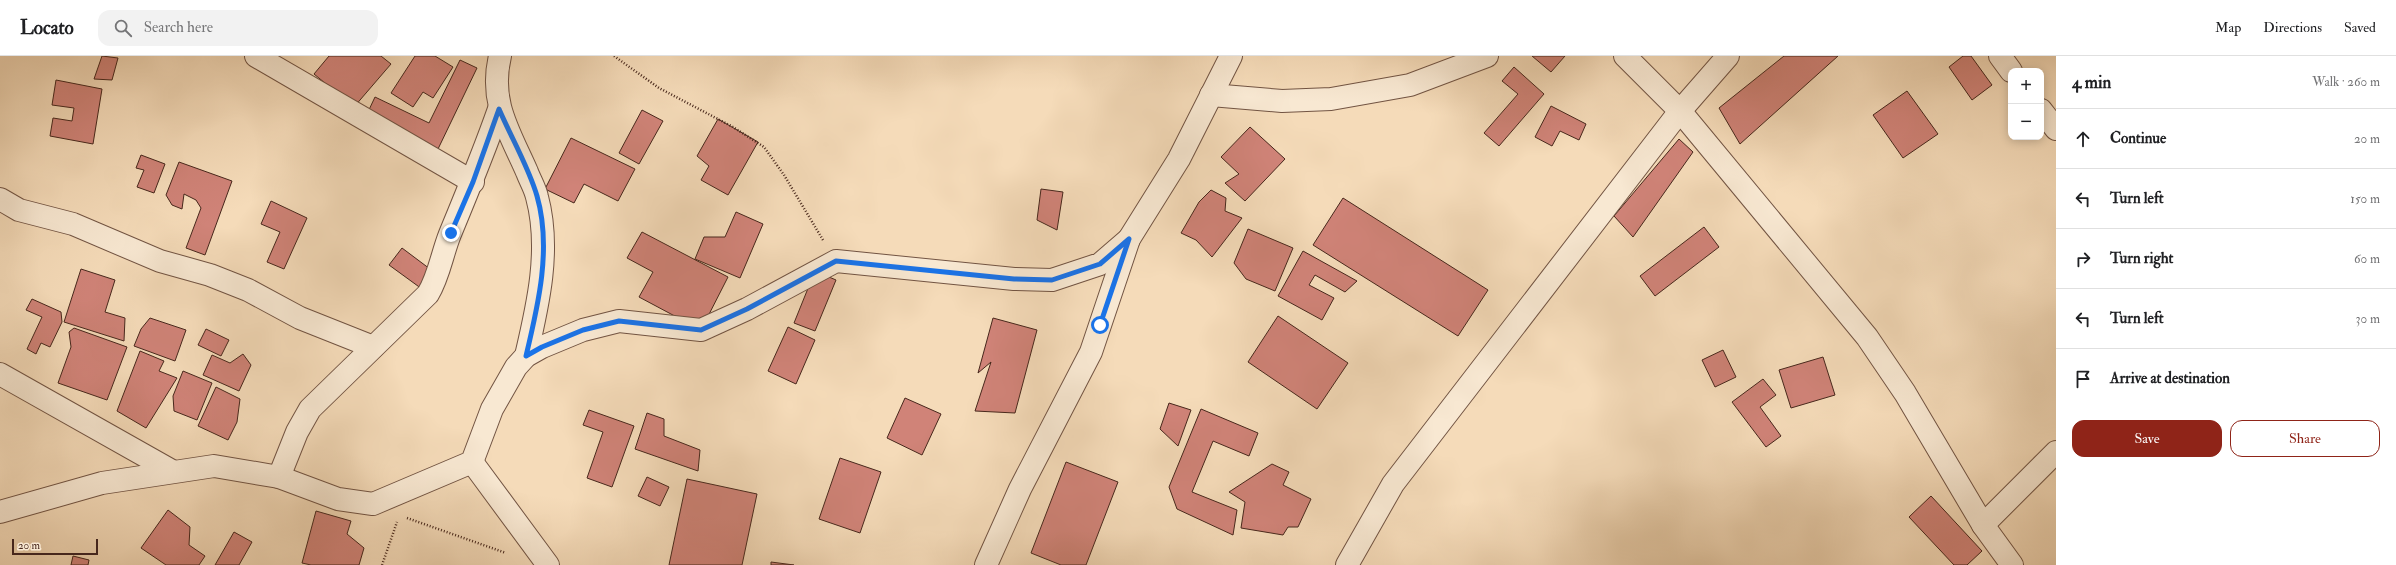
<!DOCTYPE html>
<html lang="en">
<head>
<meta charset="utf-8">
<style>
  :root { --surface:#fff; --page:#f2f2f2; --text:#202124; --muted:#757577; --line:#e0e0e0; --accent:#8f2418 }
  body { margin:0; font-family:"IM FELL Double Pica",serif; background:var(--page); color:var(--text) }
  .controls { position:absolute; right:12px; top:12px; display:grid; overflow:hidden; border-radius:8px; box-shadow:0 2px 10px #0003 }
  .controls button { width:36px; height:36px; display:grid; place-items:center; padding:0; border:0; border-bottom:1px solid var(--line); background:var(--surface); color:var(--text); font:20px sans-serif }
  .scale { position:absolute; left:12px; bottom:10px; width:86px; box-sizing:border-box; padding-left:4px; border:2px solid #47271c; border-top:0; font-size:11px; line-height:14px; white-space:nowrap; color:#47271c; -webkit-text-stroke:3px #f8e8d2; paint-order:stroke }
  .stop { position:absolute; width:12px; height:12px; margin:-9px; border:3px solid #1a73e8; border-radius:50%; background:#fff }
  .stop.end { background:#1a73e8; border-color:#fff; box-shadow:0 1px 4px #0008 }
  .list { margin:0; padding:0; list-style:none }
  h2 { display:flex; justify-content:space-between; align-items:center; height:52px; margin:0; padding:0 16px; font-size:17px }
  h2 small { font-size:13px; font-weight:400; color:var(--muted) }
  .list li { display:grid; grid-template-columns:26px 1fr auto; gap:12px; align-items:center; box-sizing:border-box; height:60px; padding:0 16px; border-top:1px solid var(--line) }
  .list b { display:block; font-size:15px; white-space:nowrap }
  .list em { font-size:13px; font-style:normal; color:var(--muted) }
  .actions { display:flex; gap:8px; padding:12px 16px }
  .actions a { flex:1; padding:9px 0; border:1px solid var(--accent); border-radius:12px; text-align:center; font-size:14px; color:var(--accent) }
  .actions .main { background:var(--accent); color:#fff }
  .icon { flex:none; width:22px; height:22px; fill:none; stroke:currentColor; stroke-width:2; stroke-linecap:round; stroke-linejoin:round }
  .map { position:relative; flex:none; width:2056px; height:509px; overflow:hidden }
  header { display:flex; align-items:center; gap:24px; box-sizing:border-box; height:56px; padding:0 20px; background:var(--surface); border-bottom:1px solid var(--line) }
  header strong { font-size:19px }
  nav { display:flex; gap:22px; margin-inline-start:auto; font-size:14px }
  .search { width:280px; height:36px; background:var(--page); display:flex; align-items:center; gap:10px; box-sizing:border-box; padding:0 14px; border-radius:12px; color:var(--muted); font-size:15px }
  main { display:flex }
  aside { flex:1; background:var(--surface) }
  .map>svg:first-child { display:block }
  .building { fill:#d08378; stroke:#47271c }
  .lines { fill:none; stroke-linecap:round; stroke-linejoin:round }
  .minor-casing { stroke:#725443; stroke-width:24 }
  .path { stroke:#47271c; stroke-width:2.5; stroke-dasharray:1 2; stroke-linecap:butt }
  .minor { stroke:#f8e8d2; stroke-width:22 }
  .route { stroke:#1a73e8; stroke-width:5 }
</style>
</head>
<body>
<header>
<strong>Locato</strong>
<div class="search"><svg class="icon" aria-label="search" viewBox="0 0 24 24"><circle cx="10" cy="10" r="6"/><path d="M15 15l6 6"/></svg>Search here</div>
<nav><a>Map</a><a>Directions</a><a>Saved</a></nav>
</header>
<main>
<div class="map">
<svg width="2056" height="509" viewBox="0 0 2056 509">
  <rect width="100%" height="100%" fill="#f5dbb9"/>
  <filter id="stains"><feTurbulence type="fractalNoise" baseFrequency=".005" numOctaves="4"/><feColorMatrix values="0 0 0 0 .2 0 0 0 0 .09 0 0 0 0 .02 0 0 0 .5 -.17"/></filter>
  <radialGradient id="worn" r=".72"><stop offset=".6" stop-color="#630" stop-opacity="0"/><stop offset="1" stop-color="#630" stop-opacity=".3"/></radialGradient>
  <g class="building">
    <path d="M102,0L118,2L112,24L94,23Z"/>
    <path d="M329,0H381L391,8L354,51L314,18Z"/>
    <path d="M415,0H435L453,11L433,42L423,36L413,51L391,37Z"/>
    <path d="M1532,0H1565L1551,16Z"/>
    <path d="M1784,0H1838L1740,88L1719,52Z"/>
    <path d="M1963,0H1971L1992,29L1972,44L1949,11Z"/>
    <path d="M460,4L477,12L438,93L367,58L375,41L429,67Z"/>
    <path d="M1514,11L1544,38L1499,90L1484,77L1518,38L1502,25Z"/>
    <path d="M56,24L102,33L93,88L50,80L53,62L72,65L74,52L52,49Z"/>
    <path d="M1907,35L1938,78L1903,102L1873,59Z"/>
    <path d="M1551,50L1586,68L1579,84L1560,75L1552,90L1535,81Z"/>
    <path d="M642,54L663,65L639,108L619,97Z"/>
    <path d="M718,63L758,86L728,139L701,124L709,110L697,100Z"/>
    <path d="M1250,71L1285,103L1245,145L1225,127L1239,118L1221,101Z"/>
    <path d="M571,82L635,113L618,145L584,128L574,147L545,133Z"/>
    <path d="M1679,83L1693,96L1633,181L1614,160Z"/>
    <path d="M141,99L165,108L154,137L137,131L144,114L136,112Z"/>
    <path d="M179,106L232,125L205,199L186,192L201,152L196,144L184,138L182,153L172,149L166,139Z"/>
    <path d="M1041,133L1063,136L1057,174L1037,164Z"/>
    <path d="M1211,134L1226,142L1225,155L1242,162L1212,201L1196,184L1181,177L1199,146Z"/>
    <path d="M1343,142L1488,234L1458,280L1313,189Z"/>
    <path d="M271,145L307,162L284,213L267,206L280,176L261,168Z"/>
    <path d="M736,156L763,168L740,222L695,203L704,181H725Z"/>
    <path d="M1704,171L1719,191L1655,240L1640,220Z"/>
    <path d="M1248,173L1293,192L1275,235L1246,223L1234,207Z"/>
    <path d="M642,176L728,221L701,274L639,241L653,216L627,202Z"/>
    <path d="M402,192L434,216L422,233L389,209Z"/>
    <path d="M1303,195L1357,225L1345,236L1315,219L1309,229L1334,242L1322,264L1278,240Z"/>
    <path d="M81,213L115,224L105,256L125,262L124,285L64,266Z"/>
    <path d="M815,215L836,224L815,275L794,267Z"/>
    <path d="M32,243L61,256L62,266L50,291L41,287L36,298L27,293L42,261L26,254Z"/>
    <path d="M1278,260L1348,307L1317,353L1248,306Z"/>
    <path d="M150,262L186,274L175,305L134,290L141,273Z"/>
    <path d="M993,262L1037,274L1015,357L975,355L991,306L978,317Z"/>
    <path d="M788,271L815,284L796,328L768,315Z"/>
    <path d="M74,272L127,291L107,344L58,327L71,291L69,276Z"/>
    <path d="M206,273L229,284L221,300L198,289Z"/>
    <path d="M1723,294L1736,321L1715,331L1702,304Z"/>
    <path d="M140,295L164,305L159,315L177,322L146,372L117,355Z"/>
    <path d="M243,298L251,309L239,335L203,319L212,299L230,307Z"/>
    <path d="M1823,301L1835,339L1791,352L1779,314Z"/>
    <path d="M183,315L212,327L197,364L174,355L173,340Z"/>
    <path d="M1763,323L1776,339L1760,351L1781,380L1766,391L1732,346Z"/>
    <path d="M216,331L240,343L237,366L228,384L198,370Z"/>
    <path d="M905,342L941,358L922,399L887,382Z"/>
    <path d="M1169,347L1191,354L1178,390L1160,373Z"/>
    <path d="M1201,353L1258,377L1249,400L1213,385L1192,436L1237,454L1233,479L1177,453L1169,431Z"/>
    <path d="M589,354L634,370L612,431L587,422L603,376L583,369Z"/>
    <path d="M647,357L664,363V380L700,394L698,415L635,393Z"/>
    <path d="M840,402L881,416L860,477L819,463Z"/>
    <path d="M1066,406L1118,426L1086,509H1061L1031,497Z"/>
    <path d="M1272,408L1289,416L1283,429L1311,443L1298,471H1288L1283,479L1241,472L1245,446L1229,436Z"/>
    <path d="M647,421L669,431L660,450L638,440Z"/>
    <path d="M687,423L757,438L742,509H669Z"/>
    <path d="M1931,440L1982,495L1967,509H1954L1909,461Z"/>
    <path d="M168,454L190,471L189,489L205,500L199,509H166L141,492Z"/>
    <path d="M316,455L351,465L347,478L364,492L359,509H311L302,507Z"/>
    <path d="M234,476L252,486L239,509H215Z"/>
    <path d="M73,500L89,504L88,509H71Z"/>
    <path d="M771,506L794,509H771Z"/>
  </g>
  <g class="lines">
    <g class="minor-casing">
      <g id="minor">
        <path d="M256,0L473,126"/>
        <path d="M500,0C489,46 509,75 527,116C530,124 535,132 537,141C551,193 538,249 526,300"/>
        <path d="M1625,0L1680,55L1867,281L1905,337L1983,469L2012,509"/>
        <path d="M2000,0L2011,15"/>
        <path d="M1211,39L1282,45L1331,43L1410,29L1487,0"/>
        <path d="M2041,54L2056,73"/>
        <path d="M0,143L19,154L73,168L160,205L210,219L248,234L300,262L373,291"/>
        <path d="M0,318L172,415"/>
        <path d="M472,406L548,509"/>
        <path d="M279,421L297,376L310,353L428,238C439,220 442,198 450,178C467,137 484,96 499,53"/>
        <path d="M0,456L102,427L214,410L279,421L338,443L373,448L472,406L492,353L516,311L526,300L542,291L583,274L619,265L701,274L747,253L836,205L1014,223L1052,224L1100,208L1129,183"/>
        <path d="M1983,469L2056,396"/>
        <path d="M986,509L1020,433L1091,296L1129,183L1179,103L1231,0"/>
        <path d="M1347,509L1393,428L1680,55L1728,0"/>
      </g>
    </g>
    <g class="path">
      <path d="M614,0L659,32L733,71L764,91L784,119L823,184"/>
      <path d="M407,462L506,497"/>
      <path d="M382,509L397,466"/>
    </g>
    <use href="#minor" class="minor"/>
  </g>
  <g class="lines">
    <path class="route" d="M451,177L473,126L499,53C511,81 529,112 537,140C552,192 538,250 526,300L542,291L583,274L619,265L701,274L747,253L836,205L1014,223L1052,224L1100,208L1129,183L1100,269"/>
  </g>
  <rect width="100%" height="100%" filter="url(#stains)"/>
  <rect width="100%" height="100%" fill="url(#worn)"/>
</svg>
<div class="controls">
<button>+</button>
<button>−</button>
</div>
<div class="scale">20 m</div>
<div class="stop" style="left:1100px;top:269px"></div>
<div class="stop end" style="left:451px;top:177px"></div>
</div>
<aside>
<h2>4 min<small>Walk · 260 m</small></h2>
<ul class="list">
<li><svg class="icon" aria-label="ahead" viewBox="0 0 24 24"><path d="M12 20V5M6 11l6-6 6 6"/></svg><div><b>Continue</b></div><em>20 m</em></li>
<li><svg class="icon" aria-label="left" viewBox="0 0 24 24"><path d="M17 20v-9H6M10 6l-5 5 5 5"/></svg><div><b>Turn left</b></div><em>150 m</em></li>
<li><svg class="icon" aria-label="right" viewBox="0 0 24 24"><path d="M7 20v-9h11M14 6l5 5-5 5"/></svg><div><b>Turn right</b></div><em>60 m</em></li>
<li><svg class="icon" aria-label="left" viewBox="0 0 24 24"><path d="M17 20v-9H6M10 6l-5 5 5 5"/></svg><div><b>Turn left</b></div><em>30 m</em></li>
<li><svg class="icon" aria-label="arrive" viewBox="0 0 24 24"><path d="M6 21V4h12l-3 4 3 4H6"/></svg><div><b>Arrive at destination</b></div></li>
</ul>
<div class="actions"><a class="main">Save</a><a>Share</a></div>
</aside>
</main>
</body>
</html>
